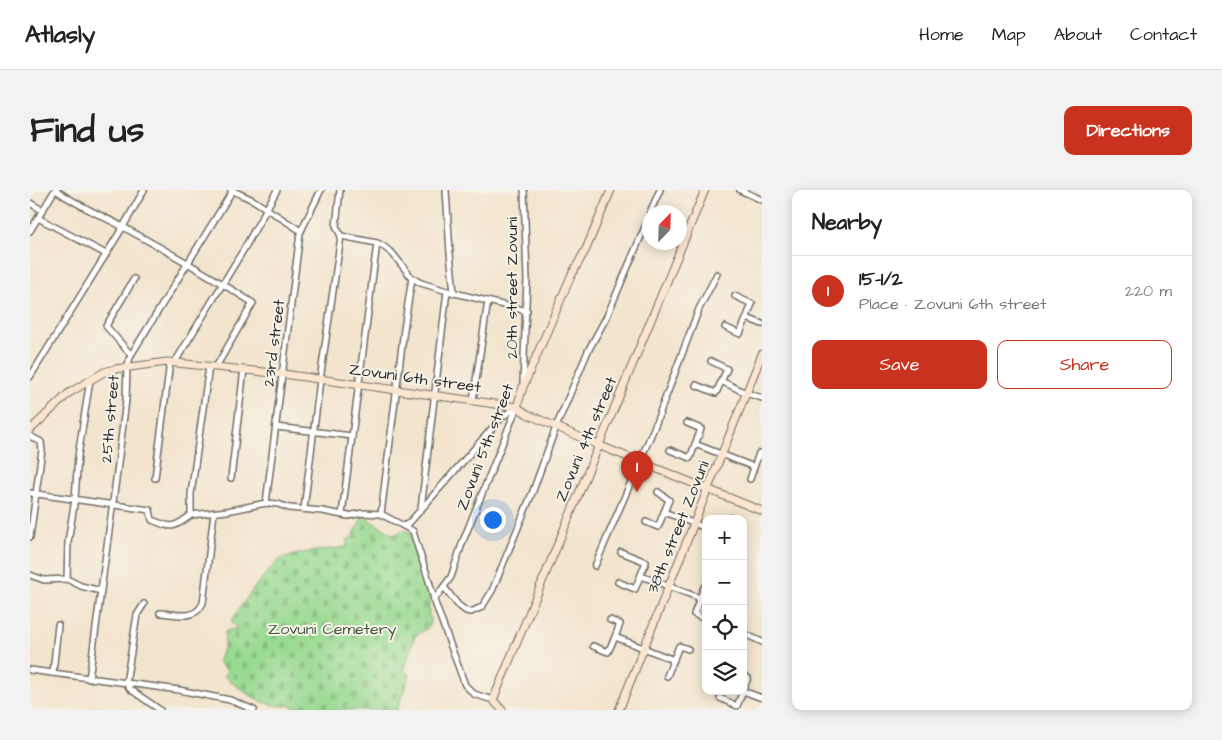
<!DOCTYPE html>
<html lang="en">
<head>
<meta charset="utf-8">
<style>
  :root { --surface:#fff; --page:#f2f2f2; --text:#222; --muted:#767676; --line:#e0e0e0; --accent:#c8321e }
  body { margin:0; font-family:"Architects Daughter",sans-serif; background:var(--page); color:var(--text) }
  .controls { position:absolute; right:15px; bottom:15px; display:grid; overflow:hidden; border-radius:10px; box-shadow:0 2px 12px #0003 }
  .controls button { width:45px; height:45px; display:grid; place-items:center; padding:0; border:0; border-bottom:1px solid var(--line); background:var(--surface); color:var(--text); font:25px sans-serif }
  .compass { position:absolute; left:612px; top:15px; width:45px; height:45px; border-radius:50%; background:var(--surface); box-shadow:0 2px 12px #0003; rotate:23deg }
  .you { position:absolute; left:462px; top:329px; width:18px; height:18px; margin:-12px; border:4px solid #fff; border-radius:50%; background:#1a73e8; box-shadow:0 0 0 8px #1a73e833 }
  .badge { display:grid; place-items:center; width:32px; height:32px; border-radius:50%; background:var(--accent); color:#fff; font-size:16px; font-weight:700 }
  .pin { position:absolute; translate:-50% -41px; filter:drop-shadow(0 1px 2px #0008) }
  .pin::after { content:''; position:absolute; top:26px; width:18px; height:15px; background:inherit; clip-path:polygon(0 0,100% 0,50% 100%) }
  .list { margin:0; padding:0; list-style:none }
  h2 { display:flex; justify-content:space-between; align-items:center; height:65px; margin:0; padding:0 20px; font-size:21px }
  h2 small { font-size:16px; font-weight:400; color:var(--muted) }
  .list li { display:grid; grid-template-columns:32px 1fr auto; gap:15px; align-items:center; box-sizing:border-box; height:70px; padding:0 20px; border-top:1px solid var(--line) }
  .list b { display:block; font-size:19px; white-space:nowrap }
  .list p { margin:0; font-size:16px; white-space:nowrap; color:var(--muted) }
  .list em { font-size:16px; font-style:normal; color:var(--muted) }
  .actions { display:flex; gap:10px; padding:15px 20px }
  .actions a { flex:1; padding:11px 0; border:1px solid var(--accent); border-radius:10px; text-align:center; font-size:18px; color:var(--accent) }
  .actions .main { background:var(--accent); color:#fff }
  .icon { flex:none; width:28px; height:28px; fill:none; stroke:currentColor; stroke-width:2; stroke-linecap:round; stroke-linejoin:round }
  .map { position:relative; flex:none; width:732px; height:520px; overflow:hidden; border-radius:10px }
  header { display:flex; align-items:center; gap:30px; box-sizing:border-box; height:70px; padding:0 25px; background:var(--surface); border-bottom:1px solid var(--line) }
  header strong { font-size:24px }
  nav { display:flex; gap:28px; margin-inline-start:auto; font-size:18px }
  .intro { display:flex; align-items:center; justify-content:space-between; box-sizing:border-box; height:120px; padding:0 30px }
  h1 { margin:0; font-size:35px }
  .button { padding:12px 22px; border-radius:10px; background:var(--accent); color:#fff; font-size:18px; font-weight:700 }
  main { display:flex; gap:30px; padding:0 30px }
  aside { flex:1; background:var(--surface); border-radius:10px; box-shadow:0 2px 12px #0003 }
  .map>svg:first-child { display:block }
  .cemetery { fill:url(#cemetery-stones); stroke:#62825e }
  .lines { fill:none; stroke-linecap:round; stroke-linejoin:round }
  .street-casing { stroke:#716c64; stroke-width:8 }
  .secondary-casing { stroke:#716c64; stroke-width:9 }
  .street { stroke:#fff; stroke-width:5 }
  .secondary { stroke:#fbe5cf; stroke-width:7 }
  .labels { text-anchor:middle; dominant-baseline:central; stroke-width:4; stroke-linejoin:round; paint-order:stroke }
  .street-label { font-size:16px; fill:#2b2b2b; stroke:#f7f3e8 }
  .park-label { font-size:16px; fill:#465744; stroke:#f7f3e8 }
</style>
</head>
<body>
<header>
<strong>Atlasly</strong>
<nav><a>Home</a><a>Map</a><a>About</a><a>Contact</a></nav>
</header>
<div class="intro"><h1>Find us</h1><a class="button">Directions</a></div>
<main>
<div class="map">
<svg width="732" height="520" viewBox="0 0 732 520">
  <defs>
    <pattern id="cemetery-stones" width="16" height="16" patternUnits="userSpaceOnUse" patternTransform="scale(1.25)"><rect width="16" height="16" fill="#98da91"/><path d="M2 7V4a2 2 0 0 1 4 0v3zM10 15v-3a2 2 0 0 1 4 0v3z" fill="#83bb7d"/></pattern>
  </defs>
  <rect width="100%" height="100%" fill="#f7f3e8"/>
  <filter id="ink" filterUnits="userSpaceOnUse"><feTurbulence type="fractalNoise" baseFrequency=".02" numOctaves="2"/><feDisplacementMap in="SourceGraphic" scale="10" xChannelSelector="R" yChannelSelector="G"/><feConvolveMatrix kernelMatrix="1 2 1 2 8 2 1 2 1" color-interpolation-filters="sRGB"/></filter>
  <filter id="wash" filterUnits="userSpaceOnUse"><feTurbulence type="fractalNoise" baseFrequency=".0096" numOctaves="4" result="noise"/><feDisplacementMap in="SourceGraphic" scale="20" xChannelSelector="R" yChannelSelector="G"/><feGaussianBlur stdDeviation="1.12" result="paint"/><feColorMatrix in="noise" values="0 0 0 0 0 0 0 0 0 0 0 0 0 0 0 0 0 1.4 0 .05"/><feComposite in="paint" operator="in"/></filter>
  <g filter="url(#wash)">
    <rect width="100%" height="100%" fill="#f3e4cd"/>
    <path class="cemetery" d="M333,326L364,345L374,340L380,342L383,359L399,400V425L401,430L399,437L385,446L374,480L380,485L367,520H278L273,516L266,518L260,515C236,520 211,500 194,486L197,480L188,473L194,456L195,442L202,439L206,440V437L201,432C208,419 240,374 252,369C273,361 296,360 317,357V350L322,348Z"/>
  </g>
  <g filter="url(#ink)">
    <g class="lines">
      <g class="street-casing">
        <g id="street">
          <path d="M26,0C46,15 71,25 93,37C137,61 181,86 223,113L186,177"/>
          <path d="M201,0L223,10L271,41"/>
          <path d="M310,0L306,36L311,46L347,53L353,56L363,64L382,88L391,93L417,101L497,121"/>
          <path d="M416,0L420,63L424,103"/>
          <path d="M710,0L732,10"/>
          <path d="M0,13L12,20"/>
          <path d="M620,22L630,0"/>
          <path d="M8,28L76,64"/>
          <path d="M0,41L25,0"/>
          <path d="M717,128L732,134"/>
          <path d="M695,137L710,144L722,114L705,106"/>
          <path d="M101,165L76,136L104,89"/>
          <path d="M145,172L214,59L247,0"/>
          <path d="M0,187L93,37L114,0"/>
          <path d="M691,191L716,203L732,208"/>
          <path d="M493,194L497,89L494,0"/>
          <path d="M666,195L686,203L697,179L681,171"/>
          <path d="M443,210L458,111"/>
          <path d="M246,237L322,246"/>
          <path d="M0,246L11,252L12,260L0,347"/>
          <path d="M665,254L724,277"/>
          <path d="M640,260L660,268L671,239L657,233"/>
          <path d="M125,288L140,172"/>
          <path d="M201,288L214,179"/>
          <path d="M720,289L729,263"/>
          <path d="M0,303L120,320L122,330C142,338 143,339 161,325V304L179,176"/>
          <path d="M236,313L270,43L291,0"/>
          <path d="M274,319L290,190L311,46"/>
          <path d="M391,319L417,101"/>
          <path d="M634,322L676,338"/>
          <path d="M312,324L347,53"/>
          <path d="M351,324L383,341C389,364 399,386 404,410"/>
          <path d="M161,325L197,321L236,313L248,314L259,318L292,321L318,326L333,323L351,324L374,139L382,88"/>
          <path d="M700,329L701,328"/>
          <path d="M616,332L628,337L639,310L628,302"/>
          <path d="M374,336L380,332L472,227L487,217"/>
          <path d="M565,376L624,238L669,119L687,84"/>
          <path d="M0,385L14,390L37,389L51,396L71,401"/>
          <path d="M611,386L670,408"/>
          <path d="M37,389L38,352L45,309L48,266L60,190"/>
          <path d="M588,392L605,399L616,372L591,362"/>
          <path d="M414,397L428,415L436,421L441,422L452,417L462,401L503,301L526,237L558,161L577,126L620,25"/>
          <path d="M114,414L107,425L96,493L100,499L130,520"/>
          <path d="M130,423C146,424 165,431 173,413L184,323"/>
          <path d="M670,427L664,424L674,397H676"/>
          <path d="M580,430L590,434L585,447L644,470"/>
          <path d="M717,445L732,452"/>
          <path d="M563,456L578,462L585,447"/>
          <path d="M0,480L149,500L200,510L224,520"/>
          <path d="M23,483L28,435"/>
          <path d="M637,486L649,456L658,459"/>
          <path d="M713,486L718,488L713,500"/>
          <path d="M59,489L87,282L96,210L97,177L101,165L203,0"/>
          <path d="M713,501L732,508"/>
          <path d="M690,508L707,516L713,501"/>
          <path d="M463,510L444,504L435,495L404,410L421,387L433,351L487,217"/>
        </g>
      </g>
      <g class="secondary-casing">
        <g id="secondary">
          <path d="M487,217L493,197L541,86L556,59L581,0"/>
          <path d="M0,240L39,203L74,182L85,179L137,172L253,184L487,217L497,224L568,255L732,321"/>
          <path d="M472,520L463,510L675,0"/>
          <path d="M589,520L732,164"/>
        </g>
      </g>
      <use href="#street" class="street"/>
      <use href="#secondary" class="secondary"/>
    </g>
  </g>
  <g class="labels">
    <g class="street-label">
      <text transform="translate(482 98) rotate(-90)">20th street Zovuni</text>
      <text transform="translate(244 153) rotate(-83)">23rd street</text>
      <text transform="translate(385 188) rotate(8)">Zovuni 6th street</text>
      <text transform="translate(80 229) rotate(-85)">25th street</text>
      <text transform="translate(556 249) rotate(-67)">Zovuni 4th street</text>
      <text transform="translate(455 257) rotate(-69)">Zovuni 5th street</text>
      <text transform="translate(648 337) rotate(-68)">38th street Zovuni</text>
    </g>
    <g class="park-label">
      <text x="302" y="439">Zovuni Cemetery</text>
    </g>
  </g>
</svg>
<div class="controls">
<button>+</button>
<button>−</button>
<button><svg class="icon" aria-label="locate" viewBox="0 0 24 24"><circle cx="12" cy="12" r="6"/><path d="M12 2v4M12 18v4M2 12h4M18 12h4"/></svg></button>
<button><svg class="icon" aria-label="layers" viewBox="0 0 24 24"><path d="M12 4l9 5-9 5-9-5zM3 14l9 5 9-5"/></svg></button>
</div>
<svg class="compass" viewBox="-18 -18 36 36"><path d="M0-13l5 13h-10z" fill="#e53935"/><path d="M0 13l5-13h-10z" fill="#767676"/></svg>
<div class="you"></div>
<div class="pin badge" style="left:607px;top:302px">1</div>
</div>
<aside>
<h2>Nearby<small></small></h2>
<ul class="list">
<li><span class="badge">1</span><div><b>15-1/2</b><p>Place · Zovuni 6th street</p></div><em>220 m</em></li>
</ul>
<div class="actions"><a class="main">Save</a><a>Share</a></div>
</aside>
</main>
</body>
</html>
